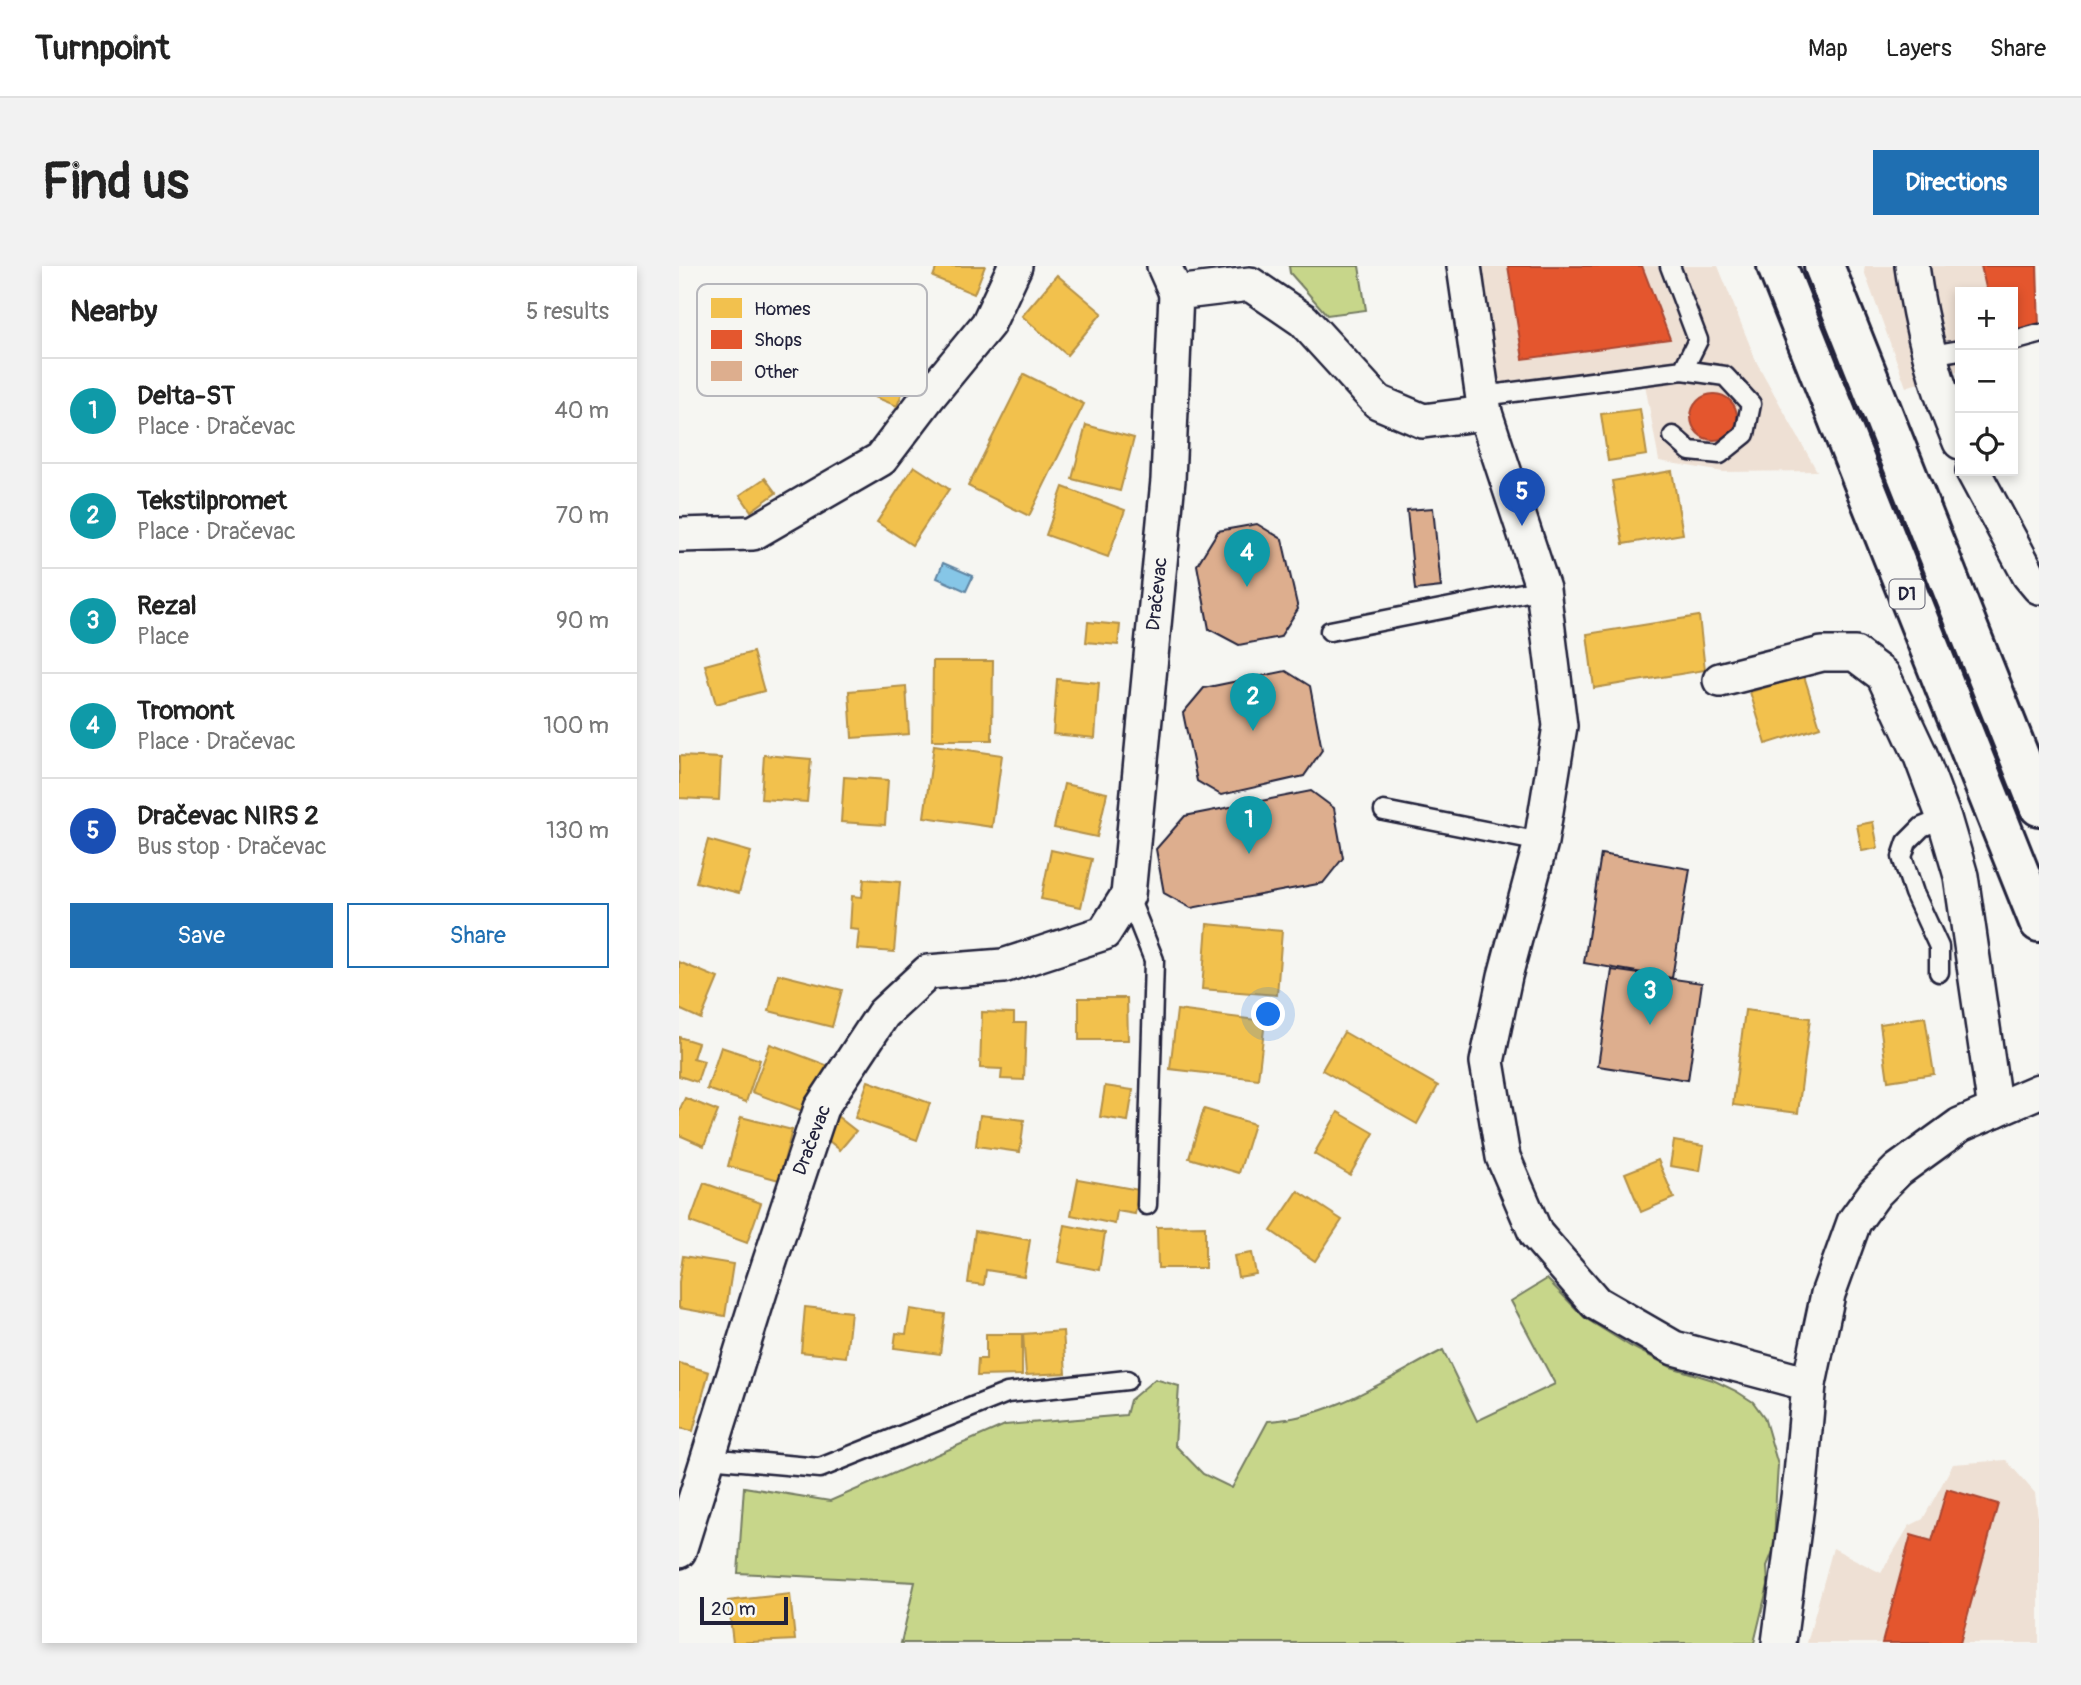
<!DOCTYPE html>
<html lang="en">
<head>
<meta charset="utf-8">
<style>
  :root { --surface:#fff; --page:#f2f2f2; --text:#222; --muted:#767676; --line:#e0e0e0; --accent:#1f6fb2 }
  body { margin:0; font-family:Pangolin,sans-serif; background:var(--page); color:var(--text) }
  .controls { position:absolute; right:21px; top:21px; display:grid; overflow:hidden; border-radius:0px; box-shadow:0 4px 10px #0003 }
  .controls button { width:63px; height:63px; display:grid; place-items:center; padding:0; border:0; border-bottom:2px solid var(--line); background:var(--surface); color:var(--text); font:35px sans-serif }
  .scale { position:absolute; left:21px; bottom:18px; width:88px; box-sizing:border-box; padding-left:7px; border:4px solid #22223b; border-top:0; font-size:19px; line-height:24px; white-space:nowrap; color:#22223b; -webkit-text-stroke:5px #f6f6f2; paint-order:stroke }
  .you { position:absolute; left:590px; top:749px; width:24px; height:24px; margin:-18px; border:5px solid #fff; border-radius:50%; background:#1a73e8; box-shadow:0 0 0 10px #1a73e833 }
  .badge { display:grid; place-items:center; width:46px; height:46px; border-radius:50%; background:var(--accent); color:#fff; font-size:23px; font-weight:700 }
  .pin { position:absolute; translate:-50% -58px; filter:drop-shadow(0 2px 4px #0008) }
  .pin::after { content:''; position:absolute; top:37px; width:24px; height:21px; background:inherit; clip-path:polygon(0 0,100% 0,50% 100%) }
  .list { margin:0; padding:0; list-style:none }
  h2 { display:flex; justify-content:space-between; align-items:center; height:91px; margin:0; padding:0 28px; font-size:30px }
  h2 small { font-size:23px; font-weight:400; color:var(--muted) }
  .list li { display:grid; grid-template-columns:46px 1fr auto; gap:21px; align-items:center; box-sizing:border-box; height:105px; padding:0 28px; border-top:2px solid var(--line) }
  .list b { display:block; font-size:26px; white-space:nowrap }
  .list p { margin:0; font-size:23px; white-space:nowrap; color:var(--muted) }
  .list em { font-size:23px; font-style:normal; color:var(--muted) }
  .actions { display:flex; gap:14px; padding:21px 28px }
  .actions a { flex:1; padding:16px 0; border:2px solid var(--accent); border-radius:0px; text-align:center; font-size:24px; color:var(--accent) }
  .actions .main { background:var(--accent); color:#fff }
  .icon { flex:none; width:38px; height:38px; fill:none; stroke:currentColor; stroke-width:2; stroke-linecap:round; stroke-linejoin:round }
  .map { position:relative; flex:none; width:1360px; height:1377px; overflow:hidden; border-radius:0px }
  header { display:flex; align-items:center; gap:42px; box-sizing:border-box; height:98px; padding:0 35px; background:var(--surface); border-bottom:2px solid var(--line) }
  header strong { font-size:33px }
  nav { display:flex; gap:38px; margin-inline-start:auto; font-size:24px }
  .intro { display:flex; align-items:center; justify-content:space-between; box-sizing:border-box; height:168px; padding:0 42px }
  h1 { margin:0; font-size:49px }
  .button { padding:18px 32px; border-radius:0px; background:var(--accent); color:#fff; font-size:24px; font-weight:700 }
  main { display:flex; gap:42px; padding:0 42px }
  aside { flex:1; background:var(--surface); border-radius:0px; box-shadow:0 4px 10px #0003 }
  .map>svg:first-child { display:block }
  .built { fill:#eee0d4 }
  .green { fill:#c7d68a; stroke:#747c62; stroke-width:2 }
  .water { fill:#86c6e7; stroke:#5e84a2; stroke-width:2 }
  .homes { fill:#f2c14e; stroke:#b49148; stroke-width:2 }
  .shops { fill:#e4572e; stroke:#aa4732; stroke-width:2 }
  .building { fill:#ddae8e; stroke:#22223b; stroke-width:2 }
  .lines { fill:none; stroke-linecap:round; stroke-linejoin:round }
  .lane-casing { stroke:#22223b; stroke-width:23 }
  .street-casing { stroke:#22223b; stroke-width:38 }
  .highway-casing { stroke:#22223b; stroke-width:44 }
  .lane { stroke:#f6f6f2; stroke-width:18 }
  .street { stroke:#f6f6f2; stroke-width:33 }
  .highway { stroke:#f6f6f2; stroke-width:38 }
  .labels { text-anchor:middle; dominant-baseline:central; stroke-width:7; stroke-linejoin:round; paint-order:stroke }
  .shield { fill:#f6f6f2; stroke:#626272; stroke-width:2 }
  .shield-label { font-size:18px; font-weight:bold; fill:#22223b }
  .street-label { font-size:19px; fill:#22223b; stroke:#f6f6f2 }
  .key { fill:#f6f6f2; stroke:#b6b6bb; stroke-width:2 }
  .key-label { font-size:19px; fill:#22223b }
</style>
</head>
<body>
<header>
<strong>Turnpoint</strong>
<nav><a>Map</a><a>Layers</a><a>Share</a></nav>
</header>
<div class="intro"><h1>Find us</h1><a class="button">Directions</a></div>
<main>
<aside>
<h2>Nearby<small>5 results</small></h2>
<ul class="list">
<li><span class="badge" style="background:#0f9aa8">1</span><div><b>Delta-ST</b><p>Place · Dračevac</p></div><em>40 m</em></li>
<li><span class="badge" style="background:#0f9aa8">2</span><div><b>Tekstilpromet</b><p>Place · Dračevac</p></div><em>70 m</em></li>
<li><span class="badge" style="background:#0f9aa8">3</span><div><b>Rezal</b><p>Place</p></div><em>90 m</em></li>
<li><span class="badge" style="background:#0f9aa8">4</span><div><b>Tromont</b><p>Place · Dračevac</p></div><em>100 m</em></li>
<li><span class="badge" style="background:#1a4fb4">5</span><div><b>Dračevac NIRS 2</b><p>Bus stop · Dračevac</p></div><em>130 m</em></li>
</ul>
<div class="actions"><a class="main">Save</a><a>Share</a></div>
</aside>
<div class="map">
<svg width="1360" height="1377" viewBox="0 0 1360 1377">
  <rect width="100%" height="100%" fill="#f6f6f2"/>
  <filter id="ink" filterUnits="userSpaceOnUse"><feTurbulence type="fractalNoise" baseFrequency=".0143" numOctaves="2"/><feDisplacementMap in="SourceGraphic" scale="14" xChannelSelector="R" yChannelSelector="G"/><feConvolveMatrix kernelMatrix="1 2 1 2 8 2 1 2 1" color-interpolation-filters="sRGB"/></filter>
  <g filter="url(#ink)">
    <g class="built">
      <path d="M803,0H1039L1078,97L1138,205L1044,206L980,195L963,102L819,119Z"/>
      <path d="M1186,0H1360V79L1334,88V26H1281V104L1227,121L1185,5Z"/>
      <path d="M1327,1194L1356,1227L1360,1259V1377H1128L1154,1282L1202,1307L1230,1260L1244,1253L1274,1198Z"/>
    </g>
    <g class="green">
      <path d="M610,0H680L687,44L648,49L611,7Z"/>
      <path d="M868,1013L906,1052L951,1080L992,1101L1034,1114L1057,1125L1074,1136L1085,1151L1099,1199L1097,1230L1095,1283L1088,1300L1089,1319L1075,1377H222L236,1316L59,1307L65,1221L151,1235L326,1159L447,1149L451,1134L476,1113L500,1120L496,1179L524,1208L553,1222L589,1155C652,1152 709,1112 764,1084L798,1155L876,1118L832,1035Z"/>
    </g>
    <path class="water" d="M264,297L294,310L287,325L258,312Z"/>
    <g class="homes">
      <path d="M258,0H306L295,28L254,11Z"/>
      <path d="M378,9L423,47L388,89L343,50Z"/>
      <path d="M192,70L239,89L218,140L171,121Z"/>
      <path d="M345,108L405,138L350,250L289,220Z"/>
      <path d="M961,143L968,189L929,195L922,148Z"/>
      <path d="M407,159L455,172L441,225L393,213Z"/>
      <path d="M235,200L270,223L233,279L198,256Z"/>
      <path d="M993,205L1004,268L944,278L933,215Z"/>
      <path d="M86,212L97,227L72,245L61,229Z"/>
      <path d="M384,221L446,244L429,291L367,269Z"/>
      <path d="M1020,350L1026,404L915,422L908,368Z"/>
      <path d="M409,356L441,359L439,379L407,376Z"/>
      <path d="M74,386L85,425L37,438L26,399Z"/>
      <path d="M254,395H314L313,474H253Z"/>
      <path d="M1125,410L1141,461L1087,478L1071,426Z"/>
      <path d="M378,413L420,417L416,472L374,468Z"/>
      <path d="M227,420L230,468L173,472L170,425Z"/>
      <path d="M255,479L323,489L313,561L245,551Z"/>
      <path d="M85,489L132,493L128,536L82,533Z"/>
      <path d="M0,490L42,492L40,534L0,532Z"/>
      <path d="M165,511L209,514L206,559L162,556Z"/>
      <path d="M385,518L428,527L418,571L375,562Z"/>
      <path d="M1194,556L1199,582L1183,585L1178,559Z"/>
      <path d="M29,574L72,586L60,627L17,616Z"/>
      <path d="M372,584L413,593L402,641L362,633Z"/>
      <path d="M185,613L221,616L215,686L178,683L180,664L171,663L173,630L183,631Z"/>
      <path d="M528,658L603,665L598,729L523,723Z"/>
      <path d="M0,696L39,712L22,753L0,743Z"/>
      <path d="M99,708L163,724L153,761L90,745Z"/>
      <path d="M400,732H448L449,774H400Z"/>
      <path d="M498,744L586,755L579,813L491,803Z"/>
      <path d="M1066,744L1131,752L1119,847L1054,839Z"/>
      <path d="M303,746L335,747V757H347L345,814L322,813L323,803L301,802Z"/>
      <path d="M1246,751L1255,808L1209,815L1201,758Z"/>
      <path d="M665,766L759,820L738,858L643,804Z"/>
      <path d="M0,771L19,777L14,792L25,795L18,816L0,810Z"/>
      <path d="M91,778L150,800L132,848L73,826Z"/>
      <path d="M42,781L81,794L67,836L28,823Z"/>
      <path d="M189,815L251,837L238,874L176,852Z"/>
      <path d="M426,820L454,824L449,855L421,851Z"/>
      <path d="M6,832L39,845L25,880L0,869V845Z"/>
      <path d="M525,843L575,858L560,907L510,892Z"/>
      <path d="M659,846L695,867L671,909L635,888Z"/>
      <path d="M301,849L345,854L341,886L297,880Z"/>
      <path d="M158,850L177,865L161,884L143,869Z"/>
      <path d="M62,851L113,864L100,914L49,900Z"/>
      <path d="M995,875L1025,880L1021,905L991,900Z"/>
      <path d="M979,894L995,932L962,946L946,907Z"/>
      <path d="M399,913L460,924L456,948L438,945L436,958L392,949Z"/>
      <path d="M25,917L82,937L68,977L11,956Z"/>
      <path d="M619,925L663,954L636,995L592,965Z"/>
      <path d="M386,959L426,967L420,1004L379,996Z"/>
      <path d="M526,960V1002H479L478,961Z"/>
      <path d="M296,965L351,974L345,1010L307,1004L305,1019L289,1017Z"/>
      <path d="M573,987L577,1008L559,1011L555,990Z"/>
      <path d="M4,990L54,998L46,1050L0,1042V1016Z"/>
      <path d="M126,1041L172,1046L167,1091L122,1086Z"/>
      <path d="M231,1043L266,1048L261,1088L215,1082L217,1067L227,1068Z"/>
      <path d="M384,1065L387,1107L347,1109L344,1068Z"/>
      <path d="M307,1068H343V1109L298,1110L299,1093H307Z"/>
      <path d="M0,1097L30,1106L14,1165L0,1162Z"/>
      <path d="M111,1328L116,1374L54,1377L49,1335Z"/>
    </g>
    <g class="shops">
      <path d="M829,0H963L991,73L844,93Z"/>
      <path d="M1302,0H1358L1360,61L1334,66V26H1308Z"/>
      <circle cx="1035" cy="151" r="23"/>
      <path d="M1268,1223L1319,1238L1281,1377H1203L1232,1269L1253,1275Z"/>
    </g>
    <g class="building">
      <path d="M754,242L762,321L736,324L728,244Z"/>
      <path d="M578,258L603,273L619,343L601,371L560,379L530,363L518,299L539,265Z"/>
      <path d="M607,405L631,420L643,484L625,510L542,529L518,515L504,447L525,422Z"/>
      <path d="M632,525L655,542L664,592L644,617L512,642L485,627L477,583L506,550Z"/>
      <path d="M922,588L1011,603L993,712L905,697Z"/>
      <path d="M933,704L1023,717L1009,814L919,800Z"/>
    </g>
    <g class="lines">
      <g class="lane-casing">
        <g id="lane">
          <path d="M1334,75L1360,68"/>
          <path d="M1252,89L1281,84"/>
          <path d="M804,130L1004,104L1019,74L991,0"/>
          <path d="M994,170L1011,185L1041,188L1066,168L1072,138L1046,110L1004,104"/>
          <path d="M651,365L864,323"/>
          <path d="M705,545L862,576"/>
          <path d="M449,629L475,694L468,939"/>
          <path d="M1260,706V681L1235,627L1223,591L1228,576L1243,561L1265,552"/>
          <path d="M28,1192L141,1202L328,1127L448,1114"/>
        </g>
      </g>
      <g class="street-casing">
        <g id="street">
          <path d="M485,0L497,27"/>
          <path d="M785,0L806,147L864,323L881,460L862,576L826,710L808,796L824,891L857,968L917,1037L995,1082L1130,1118"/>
          <path d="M1233,0C1241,60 1257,120 1281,176"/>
          <path d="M1294,205L1350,309L1360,321"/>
          <path d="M0,269L74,267L202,193L249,131L309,58L336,0"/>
          <path d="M1041,414L1143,388H1176L1204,409L1241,488L1265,552L1282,610L1316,844"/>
          <path d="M0,1285L83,1019L142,842L204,748L249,706L324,700L425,667L449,629L489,214L497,27L571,18L624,54L699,136L744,155L806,147"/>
          <path d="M1100,1377L1122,1209L1130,1118L1149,1028L1175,956L1196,927L1219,904L1281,859L1360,825"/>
        </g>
      </g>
      <g class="highway-casing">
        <g id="highway">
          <path d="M1098,0L1360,656"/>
          <path d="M1145,0L1360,540"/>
        </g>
      </g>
      <use href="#lane" class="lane"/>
      <use href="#street" class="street"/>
      <use href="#highway" class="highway"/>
    </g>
  </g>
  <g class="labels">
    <rect class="shield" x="1210.5" y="313.5" width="35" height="29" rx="5"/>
    <g class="shield-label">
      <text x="1228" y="328">D1</text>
    </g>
    <g class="street-label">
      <text transform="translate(478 328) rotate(-84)">Dračevac</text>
      <text transform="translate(133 874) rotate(-69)">Dračevac</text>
    </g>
  </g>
  <rect x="18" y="18" width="230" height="112" rx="10" class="key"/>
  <rect x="32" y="32" width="31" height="20" fill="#f2c14e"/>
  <rect x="32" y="64" width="31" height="19" fill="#e4572e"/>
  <rect x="32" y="95" width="31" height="20" fill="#ddae8e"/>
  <g class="key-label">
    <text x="75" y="49">Homes</text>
    <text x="75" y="80">Shops</text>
    <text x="75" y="112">Other</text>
  </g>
</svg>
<div class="controls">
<button>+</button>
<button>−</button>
<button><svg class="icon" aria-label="locate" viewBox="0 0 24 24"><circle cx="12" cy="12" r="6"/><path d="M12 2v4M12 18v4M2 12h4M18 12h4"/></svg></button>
</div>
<div class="scale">20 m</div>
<div class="you"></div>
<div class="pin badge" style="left:570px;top:588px;background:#0f9aa8">1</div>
<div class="pin badge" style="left:574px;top:465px;background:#0f9aa8">2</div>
<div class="pin badge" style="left:971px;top:759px;background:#0f9aa8">3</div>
<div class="pin badge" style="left:568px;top:321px;background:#0f9aa8">4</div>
<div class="pin badge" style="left:843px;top:260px;background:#1a4fb4">5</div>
</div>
</main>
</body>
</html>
